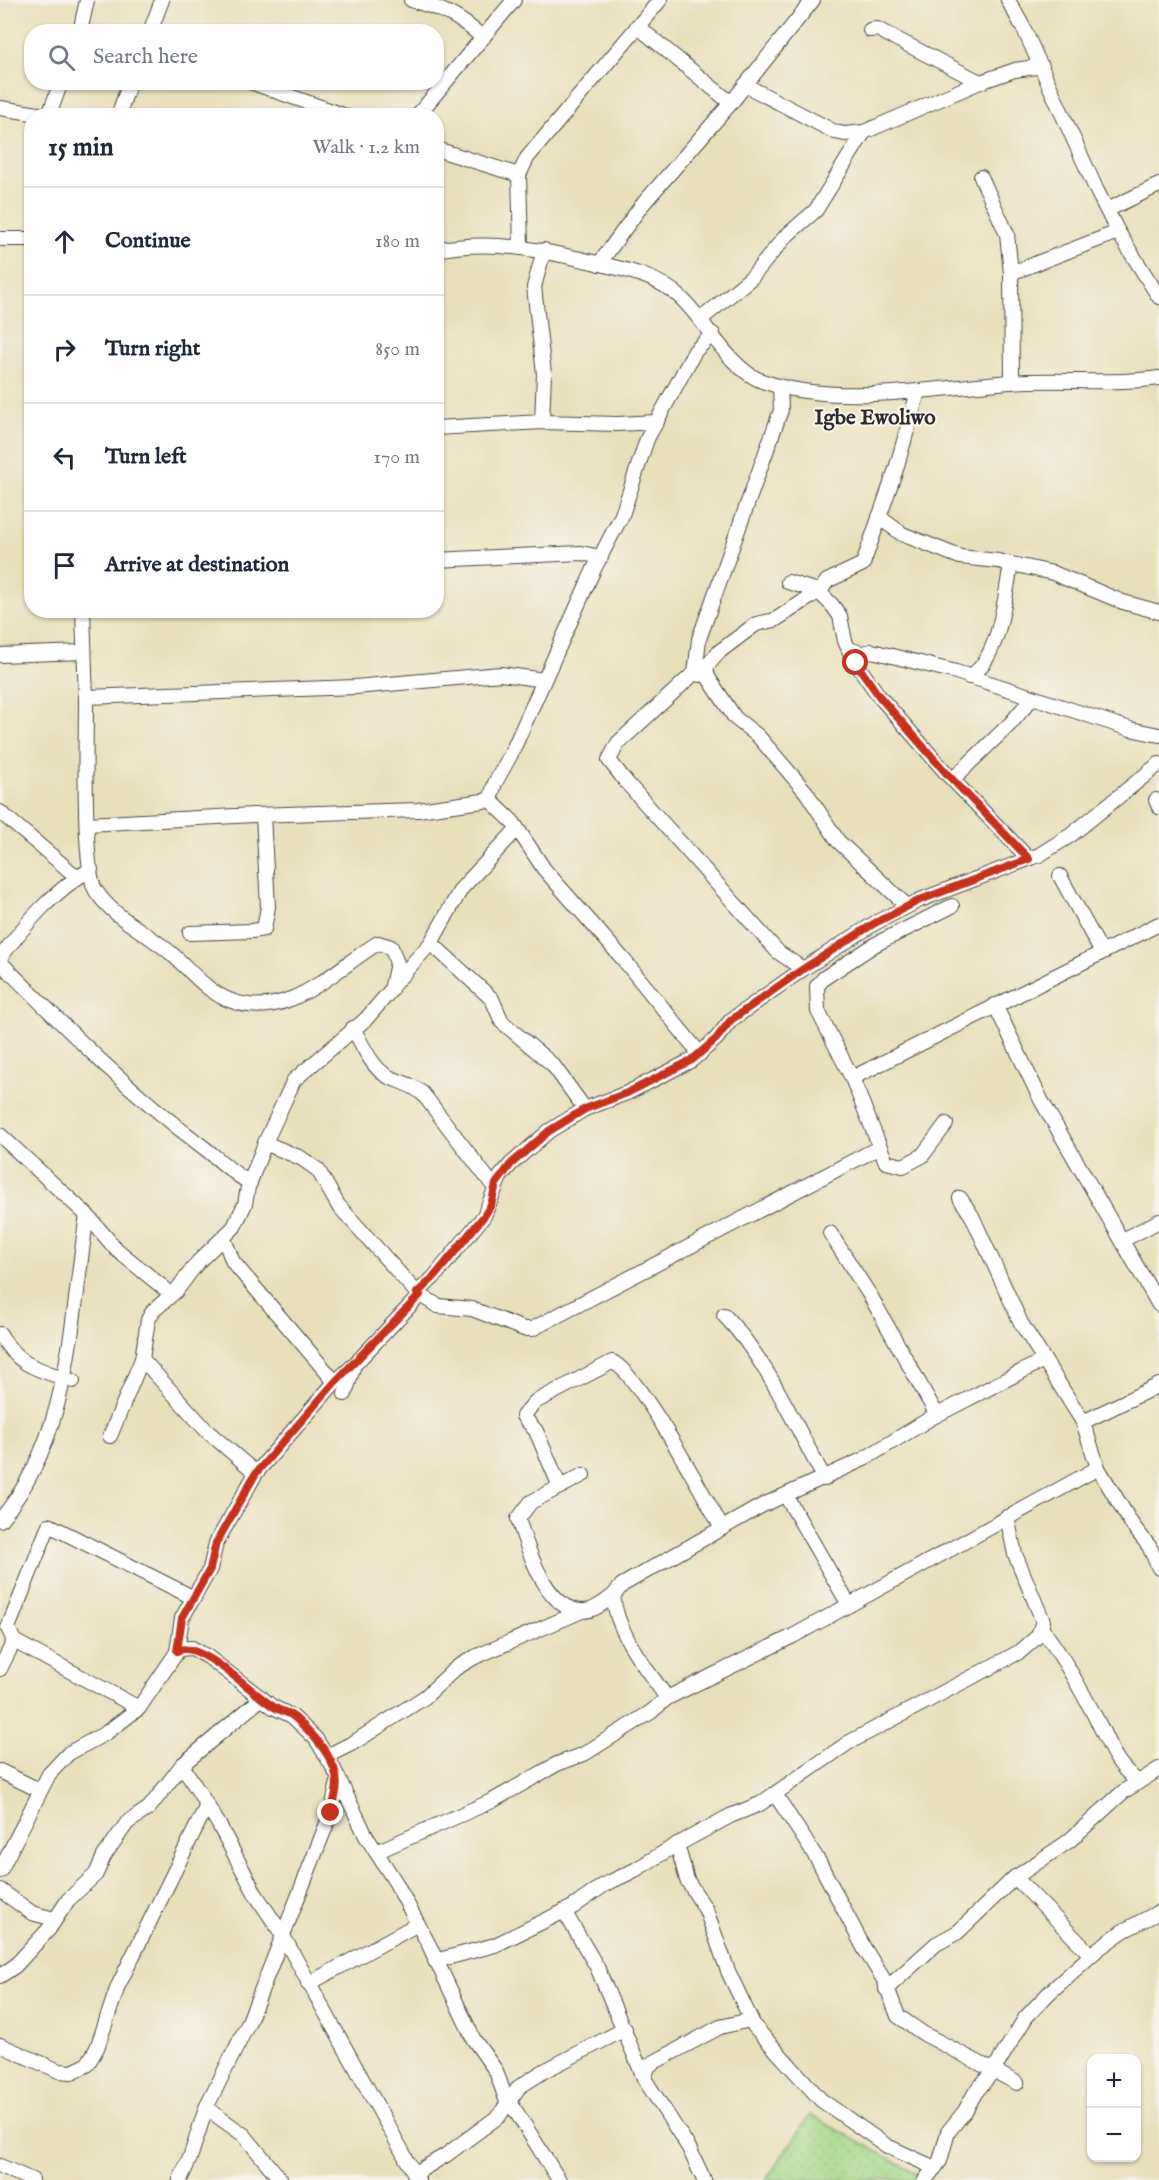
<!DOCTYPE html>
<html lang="en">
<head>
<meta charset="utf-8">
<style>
  :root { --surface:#fff; --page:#f2f2f3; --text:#1f2937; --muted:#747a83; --line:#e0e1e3 }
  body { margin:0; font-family:"IM FELL English",serif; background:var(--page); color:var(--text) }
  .controls { position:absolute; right:18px; bottom:18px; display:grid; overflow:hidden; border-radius:12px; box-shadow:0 2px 4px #0004 }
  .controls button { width:54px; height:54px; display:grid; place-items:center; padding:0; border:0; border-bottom:2px solid var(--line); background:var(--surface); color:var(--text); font:30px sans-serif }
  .stop { position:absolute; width:18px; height:18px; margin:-14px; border:4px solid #c8321e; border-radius:50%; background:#fff }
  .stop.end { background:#c8321e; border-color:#fff; box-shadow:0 2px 6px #0008 }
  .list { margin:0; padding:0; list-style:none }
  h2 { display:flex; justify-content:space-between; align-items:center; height:78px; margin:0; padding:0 24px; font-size:26px }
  h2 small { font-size:20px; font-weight:400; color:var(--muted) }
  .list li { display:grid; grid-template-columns:39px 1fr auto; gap:18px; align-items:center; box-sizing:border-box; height:108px; padding:0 24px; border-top:2px solid var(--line) }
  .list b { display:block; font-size:22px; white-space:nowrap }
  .list em { font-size:20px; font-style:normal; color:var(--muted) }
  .icon { flex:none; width:33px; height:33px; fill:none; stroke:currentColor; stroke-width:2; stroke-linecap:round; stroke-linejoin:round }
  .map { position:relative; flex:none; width:1159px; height:2180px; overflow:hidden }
  .search { position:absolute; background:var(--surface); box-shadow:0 2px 4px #0004; left:24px; top:24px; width:420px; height:66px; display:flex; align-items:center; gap:15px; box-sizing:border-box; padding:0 21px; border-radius:24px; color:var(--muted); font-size:22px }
  .panel { position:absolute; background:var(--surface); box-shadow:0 2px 4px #0004; left:24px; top:108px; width:420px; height:510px; border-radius:24px }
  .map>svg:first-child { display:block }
  .grass { fill:url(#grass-dots); stroke:#66825a; stroke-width:1.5 }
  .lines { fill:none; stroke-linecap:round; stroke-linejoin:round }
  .minor-casing { stroke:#474641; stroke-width:16 }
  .minor { stroke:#fff; stroke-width:14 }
  .route { stroke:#c8321e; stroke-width:8 }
  .labels { text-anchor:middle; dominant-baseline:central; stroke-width:4.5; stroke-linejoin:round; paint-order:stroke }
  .quarter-label { font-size:21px; font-weight:bold; fill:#2b2b2b; stroke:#f7f3e8 }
</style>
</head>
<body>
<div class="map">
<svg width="1159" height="2180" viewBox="0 0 1159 2180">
  <defs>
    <pattern id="grass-dots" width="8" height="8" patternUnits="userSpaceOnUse" patternTransform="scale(1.5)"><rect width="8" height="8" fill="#a2d888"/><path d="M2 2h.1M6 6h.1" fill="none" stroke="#8cba76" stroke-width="1.8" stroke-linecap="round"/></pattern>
  </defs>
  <rect width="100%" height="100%" fill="#f7f3e8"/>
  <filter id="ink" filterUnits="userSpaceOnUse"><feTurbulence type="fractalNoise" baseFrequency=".0167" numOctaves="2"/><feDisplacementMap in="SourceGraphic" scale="12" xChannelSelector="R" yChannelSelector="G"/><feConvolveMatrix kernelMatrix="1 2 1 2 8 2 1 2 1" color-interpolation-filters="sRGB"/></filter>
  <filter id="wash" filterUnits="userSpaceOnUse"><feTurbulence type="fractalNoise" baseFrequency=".008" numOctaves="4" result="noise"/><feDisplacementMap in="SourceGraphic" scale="24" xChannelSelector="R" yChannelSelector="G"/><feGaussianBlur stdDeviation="1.35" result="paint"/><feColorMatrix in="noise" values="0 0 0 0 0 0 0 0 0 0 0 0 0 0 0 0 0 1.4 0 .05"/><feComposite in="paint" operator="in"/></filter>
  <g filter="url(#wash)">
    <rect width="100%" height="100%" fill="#e8e0bb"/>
    <path class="grass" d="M810,2115L918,2174L915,2180H766Z"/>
  </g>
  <g filter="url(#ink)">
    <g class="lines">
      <g class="minor-casing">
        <g id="minor">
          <path d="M411,0C442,9 458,15 483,38"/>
          <path d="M1008,0L1023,27L1097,191L1118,232L1159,297"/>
          <path d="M637,26L731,103"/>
          <path d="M870,30L877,29L980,82"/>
          <path d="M80,32L87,0"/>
          <path d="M150,32L162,0"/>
          <path d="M250,82L346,116"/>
          <path d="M745,85L835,132L845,134L864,132"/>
          <path d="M0,108L51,116"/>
          <path d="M49,115L61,82"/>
          <path d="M118,116L130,82"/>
          <path d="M417,116L514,0"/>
          <path d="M436,149L519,175"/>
          <path d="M981,177L1007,234L1011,273L1012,382"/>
          <path d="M1107,210L1159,185"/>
          <path d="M0,239H32"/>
          <path d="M521,247L519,175L527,158L660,0"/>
          <path d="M436,250C492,239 543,250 597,263C626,270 658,276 680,297C706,321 729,369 762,381C835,407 934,388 1010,382C1060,378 1107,385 1159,378"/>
          <path d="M599,264L642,205L731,103L813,0"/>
          <path d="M1011,273L1118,232"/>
          <path d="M700,320L752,277L785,237L816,210L864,132L980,82L1015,70L1042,66"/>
          <path d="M542,422L544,374L534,287L544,250"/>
          <path d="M436,428L542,422L618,424L657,422"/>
          <path d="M879,517L902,534L960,557L998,561L1053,573L1123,602L1159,612"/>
          <path d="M436,560L581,553L601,557"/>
          <path d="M788,582L818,591L832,605L840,616L845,641L853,659L879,696L948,775L1029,859"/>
          <path d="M83,610C84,641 85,671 86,701C86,734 82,871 96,891C114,919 149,933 173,955C190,970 206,991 229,1000C287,1023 332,971 378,943L391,947L397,963L391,990L366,1019L294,1080L265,1143L248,1187L245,1204L234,1227L198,1262L176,1291L153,1311L148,1320L142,1359L110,1436"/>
          <path d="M849,649L861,653L872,651L956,672L1130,729L1159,735"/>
          <path d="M0,655L84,652"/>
          <path d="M706,667L708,677L735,718L758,736L806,792L838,841L907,906"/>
          <path d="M700,675L695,674L699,639L781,410L780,387"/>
          <path d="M969,677C1000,659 1005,596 1011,564"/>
          <path d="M86,697L355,687L501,674L544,680"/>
          <path d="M953,779L1011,723L1033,697"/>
          <path d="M490,800L513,822L544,869L623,959L700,1054"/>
          <path d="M1156,800L1159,807"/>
          <path d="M0,812L77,877"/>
          <path d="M87,824L254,815L418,810L490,800L495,783L511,754L594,569L622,515L647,439L695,351L713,334"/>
          <path d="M1060,876L1101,951"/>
          <path d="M190,933L252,931L264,929L268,907L263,815"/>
          <path d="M431,943L461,889L517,829"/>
          <path d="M0,958C26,923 52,892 91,869"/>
          <path d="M0,962C66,1028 128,1091 203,1147C219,1159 232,1173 250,1183"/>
          <path d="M803,969L778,952L627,783L609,760L618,743L691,676L705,668L720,651L756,624L775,620L821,590L827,581L863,564L896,469L918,392"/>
          <path d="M393,985L431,943L492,999L502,1022L553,1065L585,1109"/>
          <path d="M995,1005L1041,1100L1159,1305"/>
          <path d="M353,1028C362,1044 372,1069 389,1077C402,1083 412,1084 423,1094L495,1188"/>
          <path d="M852,1078L1159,924"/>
          <path d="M946,1124L922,1156L903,1166L886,1162L852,1078L818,1011L817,986L824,978L876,944L952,906"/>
          <path d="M0,1135L87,1215L116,1249L171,1294"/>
          <path d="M265,1143L301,1158L318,1170L338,1205L417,1293L438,1306L472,1309L524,1329H532L880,1147"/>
          <path d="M960,1198L972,1216L1021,1323L1083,1422L1098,1468L1133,1526L1149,1546L1159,1568"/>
          <path d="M830,1233L871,1297L937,1415"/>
          <path d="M224,1239L233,1262L335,1382L354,1365"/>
          <path d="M1123,1240L1159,1221"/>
          <path d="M417,1293L434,1277L484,1216L500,1177L511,1164L549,1131L585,1109L627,1093L692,1060L716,1039L731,1020L803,969L875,923L920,900L1039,855L1071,835L1159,764"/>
          <path d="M724,1315C768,1361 794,1424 825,1479"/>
          <path d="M0,1334C18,1367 40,1370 73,1381"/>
          <path d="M142,1359L207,1431L256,1473L335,1382"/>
          <path d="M345,1394L354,1365L420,1295"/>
          <path d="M1083,1422L1159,1385"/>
          <path d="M583,1475L531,1502L518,1519C527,1546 548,1620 590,1610C598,1608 606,1601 613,1596"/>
          <path d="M560,1487L536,1431L523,1416L535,1402L612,1362C635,1368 707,1501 722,1528"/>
          <path d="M786,1496L849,1605"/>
          <path d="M0,1520C71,1438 71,1317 87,1215"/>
          <path d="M1041,1628C1062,1654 1083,1693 1099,1724C1111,1748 1115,1763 1137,1781"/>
          <path d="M177,1651L182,1618L210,1569L216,1543L256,1473"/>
          <path d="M0,1669L14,1641"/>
          <path d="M667,1698C646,1668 617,1634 613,1596L622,1585L761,1506L864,1459L931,1418L1044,1360"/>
          <path d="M139,1708L14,1641L8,1628L49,1525L194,1598"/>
          <path d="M327,1756L353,1743L425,1697L456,1668L475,1657L582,1611"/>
          <path d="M182,1765L218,1823L256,1895L282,1934L418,2180"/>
          <path d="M0,1771L39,1790"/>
          <path d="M775,1794L818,1860L864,1948L884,1980L898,2016L924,2034L1017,2083"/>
          <path d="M677,1844L687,1880L706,1910L728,1971L754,2026L821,2100L887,2146L935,2168"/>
          <path d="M376,1852L492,1801L557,1764L584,1754L651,1712L667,1698L793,1636L1098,1468"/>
          <path d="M0,1871L49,1774L69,1753L106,1733L139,1708L179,1649L192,1648L208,1657L273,1707L292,1716L316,1739L333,1767L366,1836L396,1883L429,1945L474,2040L496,2071L508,2105"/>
          <path d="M1015,1877L1091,1955"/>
          <path d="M0,1890L32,1913L54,1919"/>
          <path d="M564,1911L597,1967L645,2080L689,2148L704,2180"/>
          <path d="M435,1961L495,1945L573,1907L604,1885L635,1870L671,1848L730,1816L760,1804L848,1743L1021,1651L1038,1636L1043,1621L1015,1554L1007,1517"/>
          <path d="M0,1976L15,1966L49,1929L68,1900L96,1874L104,1856L127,1823L149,1808L182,1765L262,1698"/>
          <path d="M308,1984L418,1924"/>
          <path d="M886,1989L936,1944L958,1932L1013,1879L1069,1841L1123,1792L1159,1769"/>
          <path d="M0,2045L59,2071L72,2072L87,2065L97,2048L118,1986L206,1807"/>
          <path d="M644,2078L649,2065L720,2027L750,2020"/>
          <path d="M510,2102L559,2180"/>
          <path d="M206,2108L244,2135L281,2180"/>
          <path d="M0,2166L32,2180"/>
          <path d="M414,2174L446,2155L499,2116L519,2087L544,2071L625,2029"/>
          <path d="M180,2180L190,2158L206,2108L248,2024L331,1813L338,1782"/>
          <path d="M925,2180L940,2161L948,2132L965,2111L975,2093L993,2071L1026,2017L1050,1992L1098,1949L1123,1931L1159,1912"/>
        </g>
      </g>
      <use href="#minor" class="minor"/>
    </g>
  </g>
  <g class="lines" filter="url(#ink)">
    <path class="route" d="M331,1813C335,1797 340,1784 334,1768C326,1748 310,1731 294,1717C288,1712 280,1711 274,1707C254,1695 198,1638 177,1651L182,1618L210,1569L216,1543L256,1473L335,1382L420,1295L417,1293L434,1277L484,1216L491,1205L496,1184L511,1164L549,1131L585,1109L627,1093L692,1060L716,1039L731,1020L803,969L875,923L920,900L1029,859L948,775L879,696L856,663"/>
  </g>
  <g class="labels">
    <g class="quarter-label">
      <text x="875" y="418">Igbe Ewoliwo</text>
    </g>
  </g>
</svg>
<div class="controls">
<button>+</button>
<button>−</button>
</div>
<div class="stop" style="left:856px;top:663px"></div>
<div class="stop end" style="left:331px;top:1813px"></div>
<div class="search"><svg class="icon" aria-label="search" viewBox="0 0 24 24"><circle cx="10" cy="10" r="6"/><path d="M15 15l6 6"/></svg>Search here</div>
<section class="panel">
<h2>15 min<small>Walk · 1.2 km</small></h2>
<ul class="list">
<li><svg class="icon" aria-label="ahead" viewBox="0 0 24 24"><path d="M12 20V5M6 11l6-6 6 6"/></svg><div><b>Continue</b></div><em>180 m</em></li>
<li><svg class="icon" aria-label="right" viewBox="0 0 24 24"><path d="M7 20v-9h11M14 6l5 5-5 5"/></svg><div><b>Turn right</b></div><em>850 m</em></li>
<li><svg class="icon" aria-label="left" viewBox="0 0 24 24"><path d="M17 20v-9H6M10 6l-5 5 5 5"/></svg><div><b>Turn left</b></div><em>170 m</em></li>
<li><svg class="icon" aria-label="arrive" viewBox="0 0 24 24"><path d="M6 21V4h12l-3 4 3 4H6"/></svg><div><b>Arrive at destination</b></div></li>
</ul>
</section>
</div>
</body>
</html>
